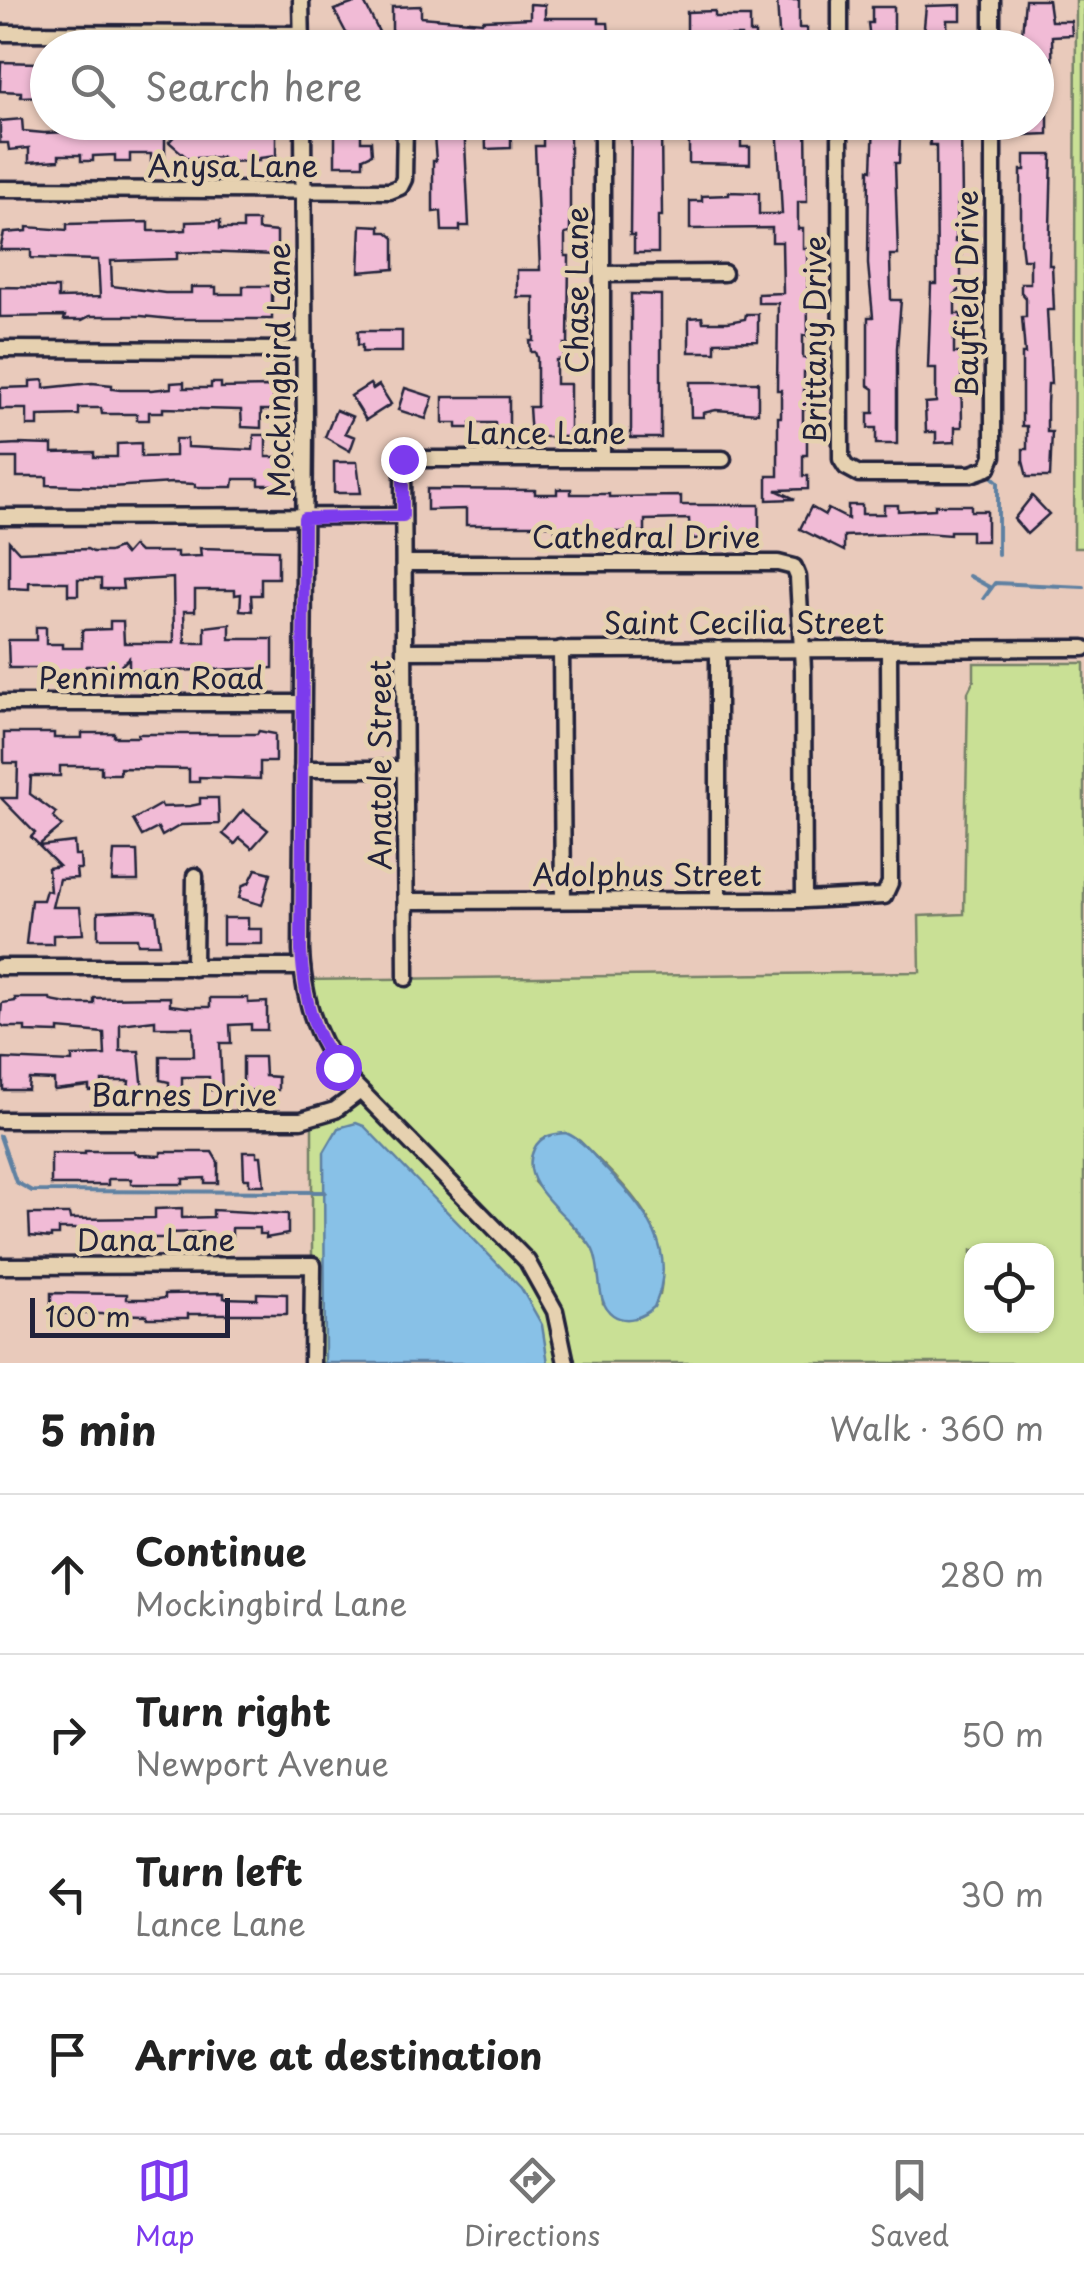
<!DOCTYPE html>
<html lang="en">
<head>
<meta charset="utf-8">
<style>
  :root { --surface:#fff; --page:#f2f2f2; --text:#222; --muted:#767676; --line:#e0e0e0; --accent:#7c3aed }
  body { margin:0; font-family:"Playpen Sans",sans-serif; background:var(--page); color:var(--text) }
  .controls { position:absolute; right:30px; bottom:30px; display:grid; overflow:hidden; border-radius:20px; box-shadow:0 2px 8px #0004 }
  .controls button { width:90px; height:90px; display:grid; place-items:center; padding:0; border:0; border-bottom:2px solid var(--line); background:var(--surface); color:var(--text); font:50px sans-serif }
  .scale { position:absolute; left:30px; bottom:25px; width:200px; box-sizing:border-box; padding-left:10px; border:5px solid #22223b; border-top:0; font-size:28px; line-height:35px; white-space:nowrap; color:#22223b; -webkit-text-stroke:8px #e6d1b0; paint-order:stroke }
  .stop { position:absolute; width:30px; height:30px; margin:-22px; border:8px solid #7c3aed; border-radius:50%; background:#fff }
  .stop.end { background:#7c3aed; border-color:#fff; box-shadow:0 2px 10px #0008 }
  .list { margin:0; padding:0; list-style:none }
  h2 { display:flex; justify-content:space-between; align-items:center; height:130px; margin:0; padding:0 40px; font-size:42px }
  h2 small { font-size:32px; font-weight:400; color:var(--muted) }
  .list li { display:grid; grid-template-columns:65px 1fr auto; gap:30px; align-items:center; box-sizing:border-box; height:160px; padding:0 40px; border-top:2px solid var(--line) }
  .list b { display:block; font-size:38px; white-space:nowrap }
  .list p { margin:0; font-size:32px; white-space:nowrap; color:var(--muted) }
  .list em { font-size:32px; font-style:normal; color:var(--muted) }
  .icon { flex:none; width:55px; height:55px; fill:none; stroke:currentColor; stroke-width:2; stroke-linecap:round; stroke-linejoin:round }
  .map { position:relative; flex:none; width:1084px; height:1363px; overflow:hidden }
  .search { position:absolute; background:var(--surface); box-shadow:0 2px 8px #0004; left:30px; right:30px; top:30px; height:110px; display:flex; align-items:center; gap:25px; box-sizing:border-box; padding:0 35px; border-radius:55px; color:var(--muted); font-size:38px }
  .sheet { height:770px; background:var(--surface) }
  nav { display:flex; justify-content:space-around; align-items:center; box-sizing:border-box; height:140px; border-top:2px solid var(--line); background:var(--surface); font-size:28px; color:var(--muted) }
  nav a { display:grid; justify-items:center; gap:5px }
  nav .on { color:var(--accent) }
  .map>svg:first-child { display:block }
  .green { fill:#c9e095; stroke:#768168; stroke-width:2.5; fill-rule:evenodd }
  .water { fill:#88c1e7; stroke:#5f81a2; stroke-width:2.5 }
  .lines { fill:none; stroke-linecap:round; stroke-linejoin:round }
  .stream { stroke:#5f81a2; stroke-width:4 }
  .building { fill:#f1bbd6; stroke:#22223b; stroke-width:2.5 }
  .minor-casing { stroke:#22223b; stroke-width:21 }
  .minor { stroke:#e6d1b0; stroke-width:14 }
  .route { stroke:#7c3aed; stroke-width:12 }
  .labels { text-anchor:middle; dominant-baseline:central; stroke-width:9; stroke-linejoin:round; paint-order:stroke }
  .street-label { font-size:30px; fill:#22223b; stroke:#e6d1b0 }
</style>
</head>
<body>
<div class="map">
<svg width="1084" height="1363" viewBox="0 0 1084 1363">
  <rect width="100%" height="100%" fill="#e9cabb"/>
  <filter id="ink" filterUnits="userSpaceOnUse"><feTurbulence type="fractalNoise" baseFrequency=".01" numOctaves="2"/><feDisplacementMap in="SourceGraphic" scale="20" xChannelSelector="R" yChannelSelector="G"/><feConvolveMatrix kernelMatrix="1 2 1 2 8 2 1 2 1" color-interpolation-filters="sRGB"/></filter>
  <g filter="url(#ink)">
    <g class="green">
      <path d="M1076,0H1084V548H1074Z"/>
      <path d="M974,663H1084V1363H312V1118L359,1092L343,1073L303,980L920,972L919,916L964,914L968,692L974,680ZM566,1133L580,1141C625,1188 673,1223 660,1295L603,1303L598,1262L592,1247L534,1182L545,1137ZM972,1250H1046V1326H972Z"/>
    </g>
    <g class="water">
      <path d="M356,1123L364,1126L521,1288L542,1325L548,1363H325L324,1152L338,1128Z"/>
      <path d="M566,1133C583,1140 594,1157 607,1170C644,1208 680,1250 654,1307C643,1317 627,1324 613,1315C595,1303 602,1268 593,1250C578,1220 515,1187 534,1149C540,1136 552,1134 566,1133Z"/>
    </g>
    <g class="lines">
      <g class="stream">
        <path d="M989,474L998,482V555"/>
        <path d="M969,576L991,588"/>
        <path d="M984,598L995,583L1084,587"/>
        <path d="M0,1136L16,1182L32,1191L325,1192"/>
      </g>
    </g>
    <g class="building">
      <path d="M363,0L379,32L352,44L334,10Z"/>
      <path d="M777,0H799V28H807V42H802V48H780Z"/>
      <path d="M1025,0H1048L1051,21H1071L1072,35L1052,36L1053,98L1048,113V134L1025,135V122H1036V48L1021,46Z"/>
      <path d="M530,4L545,5V18H599V23H608L609,34H687V12L715,11V17H750V33H755V48H741V36H715L712,44L701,45V48H442L428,46V33L392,37V7L421,6V17L482,22L483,20L530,18Z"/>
      <path d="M961,5V20H947L948,48H929L930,35L924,27L926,6Z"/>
      <path d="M872,7H894V48H871L868,23H872Z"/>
      <path d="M1,62L38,63V75L48,77V96L21,97V92L0,91Z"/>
      <path d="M22,119L23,131L44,133L70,132V125L148,123V130H165V162H151V154H130V162H115V155L93,156V161H81V155H59V160L29,162V148L9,150L8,143H0V121Z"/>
      <path d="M187,122L196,129H217V135L276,131V156L259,158V161L222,162V157L196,158L192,162L169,142Z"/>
      <path d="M335,122H361V141H371L372,154L363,158V165H335Z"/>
      <path d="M464,122L469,226H460V231H442L441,211L433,212V161H436L433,123Z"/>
      <path d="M485,122H511V148L486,149Z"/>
      <path d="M543,122H570V233L565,234V256H569L568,344H564V359L556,360V384H570V437H531L529,407H537V358L535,352H531L530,341H534V297H517V270H540L535,146H543Z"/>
      <path d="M631,122H658V130H661L662,216H658V253H634V235H630Z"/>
      <path d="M777,122H806L807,202H798V229H803V248H807L808,336L803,335V358H809V372H804V395H808V409H803V432H807V455H803V476H808V489L776,490L795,499L767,500V476H778V417H781V390H777L778,303H758V294L783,293L782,242H772V228L690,229V201H702V196L729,195V192L759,193V214H782Z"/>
      <path d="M874,122H892V132H899L900,137L899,163H895L898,255H890L891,300H901L897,348V444H876V428H868V413H874V389L868,385V317H873L868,264L869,169L872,170Z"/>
      <path d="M929,122H952V128L961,131L962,202H957L955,242H961V289L955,294V314H961L960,329H954V353H961L962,427H955V442L936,443V432H926L925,403L936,402V368H928L931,284H937L936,145H930Z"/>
      <path d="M689,132H703V137L741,135V147H750V164L689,163Z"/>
      <path d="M1025,155H1052L1049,265H1052L1054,310H1047L1051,384H1048L1047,404V432H1052L1050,477H1027L1023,461V449H1027V426H1022V354H1025L1022,317H1026V298L1021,292V283H1030V259H1023L1021,242V170H1025Z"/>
      <path d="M220,221V229H243V221H258V230L277,232V255L201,252L177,253V259L111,261L112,286L165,293H191V287H216V294H243V286H272V319H171L141,316H90L82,320H64L65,316L0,317V287L58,288V298L100,297L98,260L31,258V250H0L4,233L27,231V227L67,230V224L149,222V231H170L186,230V222Z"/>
      <path d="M361,225L380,226V232H387L394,238V269L359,272Z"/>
      <path d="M631,294L661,295V438H631Z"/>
      <path d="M746,314H758V341L715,342V352H689V318L702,317L703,322H728L745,319Z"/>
      <path d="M358,331H402V352H362V345H358Z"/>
      <path d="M44,380V388L92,383L112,385V389L120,390H151L171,388V383L184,382V388H211V383H221V388L270,387L274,388L273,410H261V428L242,427L241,410L163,408V412H149V420H137V414H102L101,408H79V415L38,416V426H27V409H0V388L30,387V381Z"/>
      <path d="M690,382H758V413L716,410L703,413V417H691Z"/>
      <path d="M370,384L373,389L379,385L391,404L366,420L351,396Z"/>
      <path d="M405,388L433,397L426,419L398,410Z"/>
      <path d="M443,397H509V428L495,427V423H471V428H457V423H443Z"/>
      <path d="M336,410L353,417L345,433L355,437L350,451L325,437Z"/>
      <path d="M254,435H266V457H279V485H259V479H234L233,487H195V484L172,483L111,487L47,485V477H17V458H0V445L18,444L52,445V453L94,452V457H117V444L141,443V457L175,456V439H187V447L253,450Z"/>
      <path d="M334,462H357L361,493H334Z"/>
      <path d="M427,489L535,490V494H557V489H571V494H609V497L681,496V505H759V536L690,539L689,519L645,520V532H609V537H588V530H555V525H466V509L427,510Z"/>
      <path d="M1032,496L1049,514L1027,534L1014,519Z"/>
      <path d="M848,505H862V514H884V505H898V511L935,509V505H971V511H987V541H971V531H950V535L924,533L844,536V551L800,529L811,507L825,515L828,509L848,519Z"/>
      <path d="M9,541L19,552L87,549L93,552H109L119,548L125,555L133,546L139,552H177V557L201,556L200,548L278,550V578H261V595H251L252,611L240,610L241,594L235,595V590H195V611H184L185,643H205V627L230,624V639H273V668L129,672V658L109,677V665L86,666L83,672L56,673H46L42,668H9L8,640H36V627H46V644H62V648H82V630L110,629V621H123L124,643H174L173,578L122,581L123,589H101V579H78V595H68V582H29V589L9,588Z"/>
      <path d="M259,731L275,734V762H260V779L199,777V782H189V769L120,768V774H101V766H60V776H31L30,794L56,813L53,817L62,826L39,845L31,837L35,833L1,798H17L18,763H4V733H54V738H82V733H114V737H138V734H257Z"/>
      <path d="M200,798H218L219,824L181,825L162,836L158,828L142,836L133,820L161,804L162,807L190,806L200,804Z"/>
      <path d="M243,810L268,830L252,848L240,838L235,844L223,834Z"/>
      <path d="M74,842L75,855H80L81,869H76L77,878L59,879L52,907H80L83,934L53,935V944H26L31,900H43L46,890L50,891L48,868L59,866L39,846Z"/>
      <path d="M114,851H137L138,881H112Z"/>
      <path d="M256,869L271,873L262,905L239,898L243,885L249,883Z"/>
      <path d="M140,910L156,912L160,944H138L137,938H98V912Z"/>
      <path d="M223,918H248V929H262V944H223Z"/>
      <path d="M170,997V1005L186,1007H210V998H248V1003L267,1002V1030H251V1024L230,1025L231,1043H220L222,1090H209V1077H182V1091H169V1082L160,1080V1056H194L193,1027H155V1020L120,1024V1051H139L143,1091H128L129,1081H102V1090L89,1091V1086L54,1090V1080L29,1079L28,1090H3V1059L72,1062V1056L105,1055L104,1033L59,1029V1033L25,1032V1027H5L0,1024L2,1003L16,1001L15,998H50L51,1001L67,1004H94V998Z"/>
      <path d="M243,1057H264L265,1076L278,1077V1090L243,1091Z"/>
      <path d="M85,1151H133L139,1155L161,1156V1152H212L218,1162V1183H205V1178L183,1179V1184H131V1179H108V1185H51V1153L85,1154Z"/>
      <path d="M243,1152H257V1156H261L264,1185H249V1179H244Z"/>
      <path d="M182,1208V1218L213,1217V1210L288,1214V1234L266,1238V1234H259V1228H232V1239L202,1240V1232L167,1233V1238H98V1233H86V1229H59V1235H51V1238L30,1236L29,1214H69L70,1219L155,1218V1209Z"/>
      <path d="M51,1293L127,1294V1299H158L165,1298V1294L224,1293V1298L257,1299V1293L287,1294V1314H188V1318H147V1315L51,1313Z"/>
    </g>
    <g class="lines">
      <g class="minor-casing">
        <g id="minor">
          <path d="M301,0L302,48"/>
          <path d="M840,0V48"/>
          <path d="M992,0V48"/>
          <path d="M0,33L301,34"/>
          <path d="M303,122L305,428L301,951C303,996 314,1037 343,1073L527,1261L555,1311L566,1363"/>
          <path d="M840,122L841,459L846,467L859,474H971L988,468L993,456V122"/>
          <path d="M0,189L390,191L400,187L404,179L405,122"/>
          <path d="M602,274L724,273"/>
          <path d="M0,349L305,350"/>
          <path d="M602,458V122"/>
          <path d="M0,517L403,516"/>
          <path d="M404,563H778L794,567L798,577L803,669L804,900"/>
          <path d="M561,649L563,900"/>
          <path d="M718,649V900"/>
          <path d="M405,651L1084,648"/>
          <path d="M0,703H302"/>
          <path d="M302,769H405"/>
          <path d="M406,901L804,900L884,896L890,883L889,649"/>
          <path d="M0,967H302"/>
          <path d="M194,968L195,876"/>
          <path d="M406,978L403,459H723"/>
          <path d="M0,1120H301L335,1110L359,1092"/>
          <path d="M0,1266L313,1265L312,1363"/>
        </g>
      </g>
      <use href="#minor" class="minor"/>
    </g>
  </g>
  <g class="lines" filter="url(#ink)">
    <path class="route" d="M338,1067C311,1033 304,993 301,951L304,518L403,516V459"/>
  </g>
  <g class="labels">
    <g class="street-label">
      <text x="233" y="164">Anysa Lane</text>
      <text transform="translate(575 290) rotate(-90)">Chase Lane</text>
      <text transform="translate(965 294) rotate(-90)">Bayfield Drive</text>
      <text transform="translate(813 340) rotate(-90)">Brittany Drive</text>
      <text transform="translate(277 370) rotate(-90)">Mockingbird Lane</text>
      <text x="546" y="431">Lance Lane</text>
      <text x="646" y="535">Cathedral Drive</text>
      <text x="744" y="621">Saint Cecilia Street</text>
      <text x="151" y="676">Penniman Road</text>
      <text transform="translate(378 765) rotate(-90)">Anatole Street</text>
      <text x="647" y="873">Adolphus Street</text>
      <text x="184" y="1093">Barnes Drive</text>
      <text x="156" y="1238">Dana Lane</text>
    </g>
  </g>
</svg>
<div class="controls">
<button><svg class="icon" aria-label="locate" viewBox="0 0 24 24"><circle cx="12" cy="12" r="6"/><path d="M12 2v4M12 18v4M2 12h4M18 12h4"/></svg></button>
</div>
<div class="scale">100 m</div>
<div class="stop" style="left:338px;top:1067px"></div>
<div class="stop end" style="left:403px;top:459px"></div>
<div class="search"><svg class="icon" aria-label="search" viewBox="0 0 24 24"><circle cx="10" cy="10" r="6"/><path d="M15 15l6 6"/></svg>Search here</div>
</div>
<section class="sheet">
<h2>5 min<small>Walk · 360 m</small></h2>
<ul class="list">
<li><svg class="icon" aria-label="ahead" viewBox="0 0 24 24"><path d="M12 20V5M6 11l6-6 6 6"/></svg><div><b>Continue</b><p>Mockingbird Lane</p></div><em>280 m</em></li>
<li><svg class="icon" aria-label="right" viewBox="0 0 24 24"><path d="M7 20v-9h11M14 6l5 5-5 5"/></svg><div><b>Turn right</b><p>Newport Avenue</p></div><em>50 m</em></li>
<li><svg class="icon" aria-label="left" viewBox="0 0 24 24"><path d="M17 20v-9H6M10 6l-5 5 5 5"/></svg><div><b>Turn left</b><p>Lance Lane</p></div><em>30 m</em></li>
<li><svg class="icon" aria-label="arrive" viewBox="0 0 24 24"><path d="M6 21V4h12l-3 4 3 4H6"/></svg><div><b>Arrive at destination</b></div></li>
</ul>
</section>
<nav>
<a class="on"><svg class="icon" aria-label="map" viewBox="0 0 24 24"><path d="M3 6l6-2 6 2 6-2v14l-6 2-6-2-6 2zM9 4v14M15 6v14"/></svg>Map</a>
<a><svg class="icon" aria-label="directions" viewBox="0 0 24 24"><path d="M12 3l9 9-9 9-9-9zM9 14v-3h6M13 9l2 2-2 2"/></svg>Directions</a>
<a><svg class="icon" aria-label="saved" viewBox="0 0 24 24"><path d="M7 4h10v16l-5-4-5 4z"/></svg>Saved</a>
</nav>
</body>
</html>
